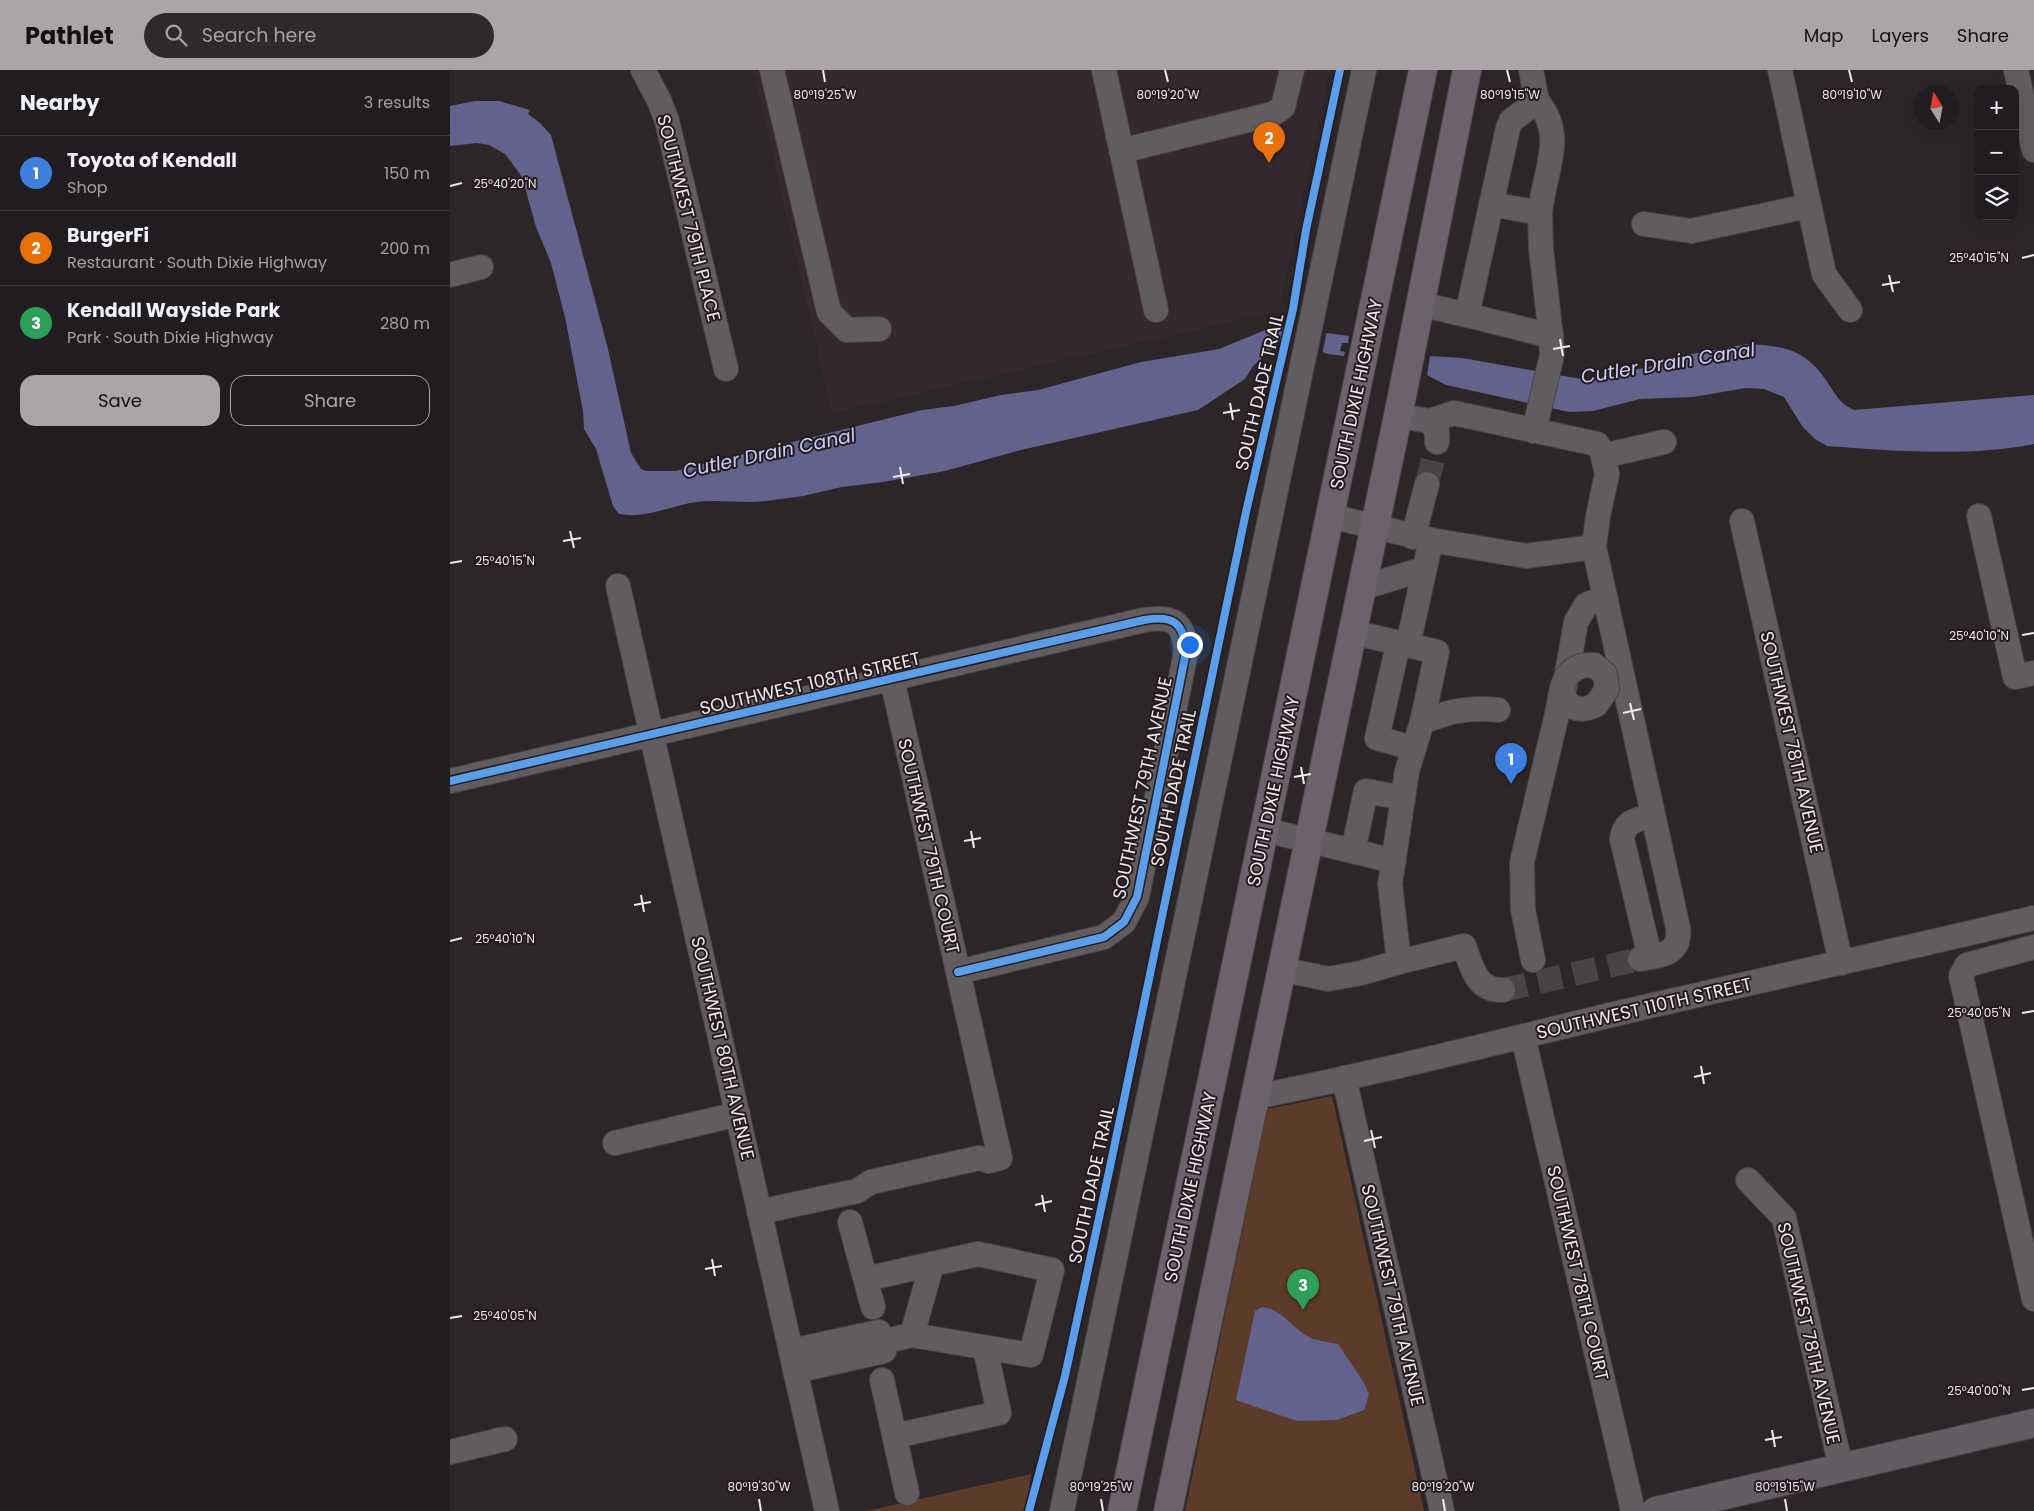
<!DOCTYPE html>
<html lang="en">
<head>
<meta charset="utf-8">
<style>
  :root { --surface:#211c1f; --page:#2d292c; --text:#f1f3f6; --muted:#a2a1a4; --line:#3e3a3d; --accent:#aba4a8 }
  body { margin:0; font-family:Poppins,sans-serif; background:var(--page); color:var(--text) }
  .controls { position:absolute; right:15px; top:15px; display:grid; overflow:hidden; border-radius:10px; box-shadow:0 5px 20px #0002 }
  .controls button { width:45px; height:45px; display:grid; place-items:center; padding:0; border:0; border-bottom:1px solid var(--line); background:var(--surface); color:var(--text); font:25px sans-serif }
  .compass { position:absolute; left:1464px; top:15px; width:45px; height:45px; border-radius:50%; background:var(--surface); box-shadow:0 5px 20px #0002; rotate:349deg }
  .you { position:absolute; left:739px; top:574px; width:18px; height:18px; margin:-12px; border:4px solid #fff; border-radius:50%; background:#1a73e8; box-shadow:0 0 0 8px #1a73e833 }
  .badge { display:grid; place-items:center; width:32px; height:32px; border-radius:50%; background:var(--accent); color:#fff; font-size:16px; font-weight:700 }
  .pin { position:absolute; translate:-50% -41px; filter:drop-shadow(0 1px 2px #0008) }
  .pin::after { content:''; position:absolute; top:26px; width:18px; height:15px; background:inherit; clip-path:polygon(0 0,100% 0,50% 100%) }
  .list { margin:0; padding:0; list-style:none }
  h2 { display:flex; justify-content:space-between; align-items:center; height:65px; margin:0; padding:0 20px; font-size:21px }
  h2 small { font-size:16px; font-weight:400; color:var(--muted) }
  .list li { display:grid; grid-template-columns:32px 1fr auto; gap:15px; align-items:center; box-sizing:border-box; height:75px; padding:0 20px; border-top:1px solid var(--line) }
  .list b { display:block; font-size:19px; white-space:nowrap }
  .list p { margin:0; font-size:16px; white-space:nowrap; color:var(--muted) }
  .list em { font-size:16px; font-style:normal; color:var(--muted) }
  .actions { display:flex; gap:10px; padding:15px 20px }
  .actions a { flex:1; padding:11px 0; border:1px solid var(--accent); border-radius:15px; text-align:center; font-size:18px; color:var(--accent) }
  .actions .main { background:var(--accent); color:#111 }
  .icon { flex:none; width:28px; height:28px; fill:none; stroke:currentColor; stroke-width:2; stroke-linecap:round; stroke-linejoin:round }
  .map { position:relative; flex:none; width:1584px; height:1441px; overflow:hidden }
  header { display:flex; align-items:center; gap:30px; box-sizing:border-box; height:70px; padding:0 25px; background:var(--accent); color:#111 }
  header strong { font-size:24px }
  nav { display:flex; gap:28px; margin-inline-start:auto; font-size:18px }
  .search { width:350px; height:45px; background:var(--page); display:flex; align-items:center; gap:12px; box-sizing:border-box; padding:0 18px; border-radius:28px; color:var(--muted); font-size:19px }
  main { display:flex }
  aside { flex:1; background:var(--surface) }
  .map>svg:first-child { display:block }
  .built { fill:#36282f }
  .green { fill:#5c3b2a }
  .water { fill:#62628c }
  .pier { fill:#2c2629 }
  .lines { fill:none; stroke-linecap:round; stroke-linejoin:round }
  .minor-tunnel { stroke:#494346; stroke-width:24; stroke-dasharray:24 12; stroke-linecap:butt }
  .minor-casing { stroke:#484346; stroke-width:26 }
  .major-casing { stroke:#484346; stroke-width:30 }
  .highway-casing { stroke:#484346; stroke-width:30 }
  .minor { stroke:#615c5f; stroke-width:24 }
  .major { stroke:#635c63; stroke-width:28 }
  .highway { stroke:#6c626c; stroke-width:28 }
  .minor-bridge-casing { stroke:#484346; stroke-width:26; stroke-linecap:butt }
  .minor-bridge { stroke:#615c5f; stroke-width:24 }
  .cycleway-casing { stroke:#241b1f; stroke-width:11 }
  .cycleway { stroke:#5a9eea; stroke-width:8 }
  .ticks { fill:none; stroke:#efe8ec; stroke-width:2 }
  .labels { text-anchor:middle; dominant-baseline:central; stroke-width:4; stroke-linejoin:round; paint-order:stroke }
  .street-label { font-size:18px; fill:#efe8ec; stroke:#241b1f }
  .water-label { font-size:19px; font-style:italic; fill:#cbcdf9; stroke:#241b1f }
  .ticks-label { font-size:12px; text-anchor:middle; fill:#efe8ec; stroke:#241b1f; stroke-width:4; stroke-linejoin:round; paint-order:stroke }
</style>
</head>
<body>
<header>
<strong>Pathlet</strong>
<div class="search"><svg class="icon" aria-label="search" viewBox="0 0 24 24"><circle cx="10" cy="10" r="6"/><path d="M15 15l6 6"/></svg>Search here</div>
<nav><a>Map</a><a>Layers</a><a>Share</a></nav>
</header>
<main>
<aside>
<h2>Nearby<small>3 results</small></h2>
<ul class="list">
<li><span class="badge" style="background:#3f7fe0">1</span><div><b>Toyota of Kendall</b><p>Shop</p></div><em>150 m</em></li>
<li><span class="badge" style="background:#e8710a">2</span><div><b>BurgerFi</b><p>Restaurant · South Dixie Highway</p></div><em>200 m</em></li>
<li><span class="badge" style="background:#2e9e5b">3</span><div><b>Kendall Wayside Park</b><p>Park · South Dixie Highway</p></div><em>280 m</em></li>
</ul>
<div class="actions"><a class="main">Save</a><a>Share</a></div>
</aside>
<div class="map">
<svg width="1584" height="1441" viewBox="0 0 1584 1441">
  <rect width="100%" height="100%" fill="#2c2629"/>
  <path class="built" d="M303,0H880L829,241L382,343Z"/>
  <g class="green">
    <path d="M882,1026L974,1441H735L817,1039Z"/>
    <path d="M581,1404L576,1441H416Z"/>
  </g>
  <g class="water">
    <path d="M25,31H49L80,40L78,44L89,52L101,65L157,275L181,383L191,399L196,401H225L472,340L504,336L551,325L588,320L691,292L769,279L825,256L899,266L898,273H892L890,281L895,282L894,286L878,284L833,269L803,296L795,309L748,340L571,380L495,401L433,412L392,417L353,426L316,431C293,434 269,429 246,432C221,436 195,449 169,444L163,436L146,379L134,359L133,341L115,247L101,193L86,157L72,107L55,84L39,75L27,73L0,76V36Z"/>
    <path d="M1298,274C1336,276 1356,280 1378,313C1386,325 1390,334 1404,340L1584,325V374C1521,387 1442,381 1377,376L1365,369L1352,356L1334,327L1314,319L1296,318L1243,327L1190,329L1143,341L1119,342L996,315L977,305L980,286L1012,288L1137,310L1212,294L1225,287Z"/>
    <path d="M812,1237C833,1239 843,1260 861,1268C869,1271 879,1272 888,1274L913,1311L919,1324L914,1340L887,1350L847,1351L786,1330L805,1241Z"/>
  </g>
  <path class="pier" d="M837,254L877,260L872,285L833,272Z"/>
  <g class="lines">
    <g class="minor-tunnel">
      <path d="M977,414L987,372"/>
      <path d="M1053,920L1190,889"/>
    </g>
    <g class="minor-casing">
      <g id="minor">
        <path d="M193,0L209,30L217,51L276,299"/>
        <path d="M322,0L379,242L397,260L429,259"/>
        <path d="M654,0L706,240"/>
        <path d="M1081,0L1087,31L1061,51L1058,58L1017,245L1101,266L1091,179L1090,143"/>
        <path d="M1330,0L1374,204L1400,240"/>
        <path d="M1566,0L1584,80"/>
        <path d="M671,81L823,44L833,37L842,0"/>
        <path d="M1041,134L1090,143C1094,101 1117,66 1087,31"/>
        <path d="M1194,154L1241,161L1358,136"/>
        <path d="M0,205L31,197"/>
        <path d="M970,234L1017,245"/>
        <path d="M948,346L980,351L1004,343L1147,374L1152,382L1157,404L1148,446L1144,477"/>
        <path d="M980,351L987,361V372"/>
        <path d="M1084,361L1102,285L1101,266"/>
        <path d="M1153,386L1214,372"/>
        <path d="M880,446L981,470L1076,486L1144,477L1228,858C1231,885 1211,885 1190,889"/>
        <path d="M1529,446L1565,607L1584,603"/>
        <path d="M1292,451L1391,893"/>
        <path d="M963,467L977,414"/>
        <path d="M168,516L377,1441"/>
        <path d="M911,518L974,499"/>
        <path d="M902,562L987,582L972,652L957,701L940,814L949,892L1014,876C1022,897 1026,921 1053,920"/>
        <path d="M958,575L981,470"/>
        <path d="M945,588L927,668L962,678"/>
        <path d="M1114,620L1126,552L1136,535L1155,527"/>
        <path d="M972,652C1000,641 1018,637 1048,640"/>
        <path d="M0,711L694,550C723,545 734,552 736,582L687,827L674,852L654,867L508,902"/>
        <path d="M815,760L944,791"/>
        <path d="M906,767L916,721L953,728"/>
        <path d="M1584,877L1517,895L1511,906L1584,1229"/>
        <path d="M1200,887L1172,769C1174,751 1187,749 1203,746"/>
        <path d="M1083,890L1073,840L1072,792L1107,644"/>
        <path d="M831,899L878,909L911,903L949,892"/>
        <path d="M1073,966L1183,1441"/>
        <path d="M894,1008L992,1441"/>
        <path d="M805,1027C927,1003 1048,972 1169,943C1307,911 1446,881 1584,848"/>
        <path d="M165,1073L288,1044"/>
        <path d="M1298,1110L1334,1148L1391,1398"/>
        <path d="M309,1142L407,1121L421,1112L529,1088L539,1091L550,1088L442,609"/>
        <path d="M400,1152L423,1237"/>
        <path d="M416,1209L482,1194"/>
        <path d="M432,1272L462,1265L581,1285L602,1200L528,1184L482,1194L462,1265"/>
        <path d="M341,1281L429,1262L434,1281L345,1301"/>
        <path d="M432,1310L457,1423"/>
        <path d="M445,1366L549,1343L535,1278"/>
        <path d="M0,1382L55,1369"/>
        <path d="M612,1441L914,0"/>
      </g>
    </g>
    <g class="major-casing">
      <path id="major" d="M1206,1441L1584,1353"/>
    </g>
    <g class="highway-casing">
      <g id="highway">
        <path d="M672,1441L973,0"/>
        <path d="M718,1441L948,346L1017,0"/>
      </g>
    </g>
    <use href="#minor" class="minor"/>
    <use href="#major" class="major"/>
    <use href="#highway" class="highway"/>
    <g class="minor-bridge-casing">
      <path id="minor-bridge" d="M1107,644C1112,619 1112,593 1144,595L1155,604L1157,619L1146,635C1135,640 1125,642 1116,631"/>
    </g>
    <use href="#minor-bridge" class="minor-bridge"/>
    <g class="cycleway-casing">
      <g id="cycleway">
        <path d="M0,711L694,550C723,545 734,552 736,582L687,827L674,852L654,867L508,902"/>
        <path d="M579,1441L615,1306L660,1097L796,442L843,239L856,160L890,0"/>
      </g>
    </g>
    <use href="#cycleway" class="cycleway"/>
  </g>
  <path class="ticks" d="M373,0L375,12M715,0L718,12M1057,0L1060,12M1399,0L1402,12M0,116L12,113M1572,188L1584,185M1439,205L1443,222M1432,215L1450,212M1110,269L1113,286M1103,279L1120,276M780,333L783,350M773,343L790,340M450,397L453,414M443,407L460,404M120,461L124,478M113,471L131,468M0,493L12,491M1572,565L1584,563M1180,633L1184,650M1173,643L1191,639M851,697L854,714M844,707L861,704M521,761L524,778M514,771L531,768M191,825L194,842M184,835L201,832M0,871L12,868M1572,943L1584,941M1251,996L1254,1014M1244,1007L1261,1003M921,1060L925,1078M914,1071L932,1067M592,1125L595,1142M585,1135L602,1131M262,1189L265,1206M255,1199L272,1196M0,1248L12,1246M1572,1320L1584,1318M1322,1360L1325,1377M1315,1370L1332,1367M309,1429L311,1441M651,1429L653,1441M993,1429L995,1441M1335,1429L1337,1441"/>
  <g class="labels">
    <g class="street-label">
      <text transform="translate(239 148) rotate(76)">SOUTHWEST 79TH PLACE</text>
      <text transform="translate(809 322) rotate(-77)">SOUTH DADE TRAIL</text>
      <text transform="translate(906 324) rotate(-78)">SOUTH DIXIE HIGHWAY</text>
      <text transform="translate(360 613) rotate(-13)">SOUTHWEST 108TH STREET</text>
      <text transform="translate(1342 672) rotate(77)">SOUTHWEST 78TH AVENUE</text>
      <text transform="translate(692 718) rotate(-78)">SOUTHWEST 79TH AVENUE</text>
      <text transform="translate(723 718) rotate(-78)">SOUTH DADE TRAIL</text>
      <text transform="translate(823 721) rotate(-78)">SOUTH DIXIE HIGHWAY</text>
      <text transform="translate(479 776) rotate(77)">SOUTHWEST 79TH COURT</text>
      <text transform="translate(1194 938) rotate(-13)">SOUTHWEST 110TH STREET</text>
      <text transform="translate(273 978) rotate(77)">SOUTHWEST 80TH AVENUE</text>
      <text transform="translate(641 1115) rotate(-78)">SOUTH DADE TRAIL</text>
      <text transform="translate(740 1117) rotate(-78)">SOUTH DIXIE HIGHWAY</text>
      <text transform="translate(1128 1203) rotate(77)">SOUTHWEST 78TH COURT</text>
      <text transform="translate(943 1225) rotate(77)">SOUTHWEST 79TH AVENUE</text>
      <text transform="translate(1359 1263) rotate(77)">SOUTHWEST 78TH AVENUE</text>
    </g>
    <g class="water-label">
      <text transform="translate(1218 293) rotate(-9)">Cutler Drain Canal</text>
      <text transform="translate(319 383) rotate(-12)">Cutler Drain Canal</text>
    </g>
  </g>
  <g class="ticks-label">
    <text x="1402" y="29">80°19'10"W</text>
    <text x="375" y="29">80°19'25"W</text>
    <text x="718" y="29">80°19'20"W</text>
    <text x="1060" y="29">80°19'15"W</text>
    <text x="55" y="118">25°40'20"N</text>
    <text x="1529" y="192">25°40'15"N</text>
    <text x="55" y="495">25°40'15"N</text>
    <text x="1529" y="570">25°40'10"N</text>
    <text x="55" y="873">25°40'10"N</text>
    <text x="1529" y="947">25°40'05"N</text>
    <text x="55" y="1250">25°40'05"N</text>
    <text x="1529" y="1325">25°40'00"N</text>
    <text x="309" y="1421">80°19'30"W</text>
    <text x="651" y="1421">80°19'25"W</text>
    <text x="993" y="1421">80°19'20"W</text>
    <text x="1335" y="1421">80°19'15"W</text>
  </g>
</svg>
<div class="controls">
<button>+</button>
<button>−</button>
<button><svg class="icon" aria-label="layers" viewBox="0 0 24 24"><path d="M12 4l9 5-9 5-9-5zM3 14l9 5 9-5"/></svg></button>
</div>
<svg class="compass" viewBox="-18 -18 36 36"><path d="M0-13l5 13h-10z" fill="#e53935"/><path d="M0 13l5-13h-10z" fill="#a2a1a4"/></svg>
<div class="you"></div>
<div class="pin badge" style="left:1061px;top:714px;background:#3f7fe0">1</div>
<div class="pin badge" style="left:819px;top:93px;background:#e8710a">2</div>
<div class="pin badge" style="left:853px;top:1240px;background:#2e9e5b">3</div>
</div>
</main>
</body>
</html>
